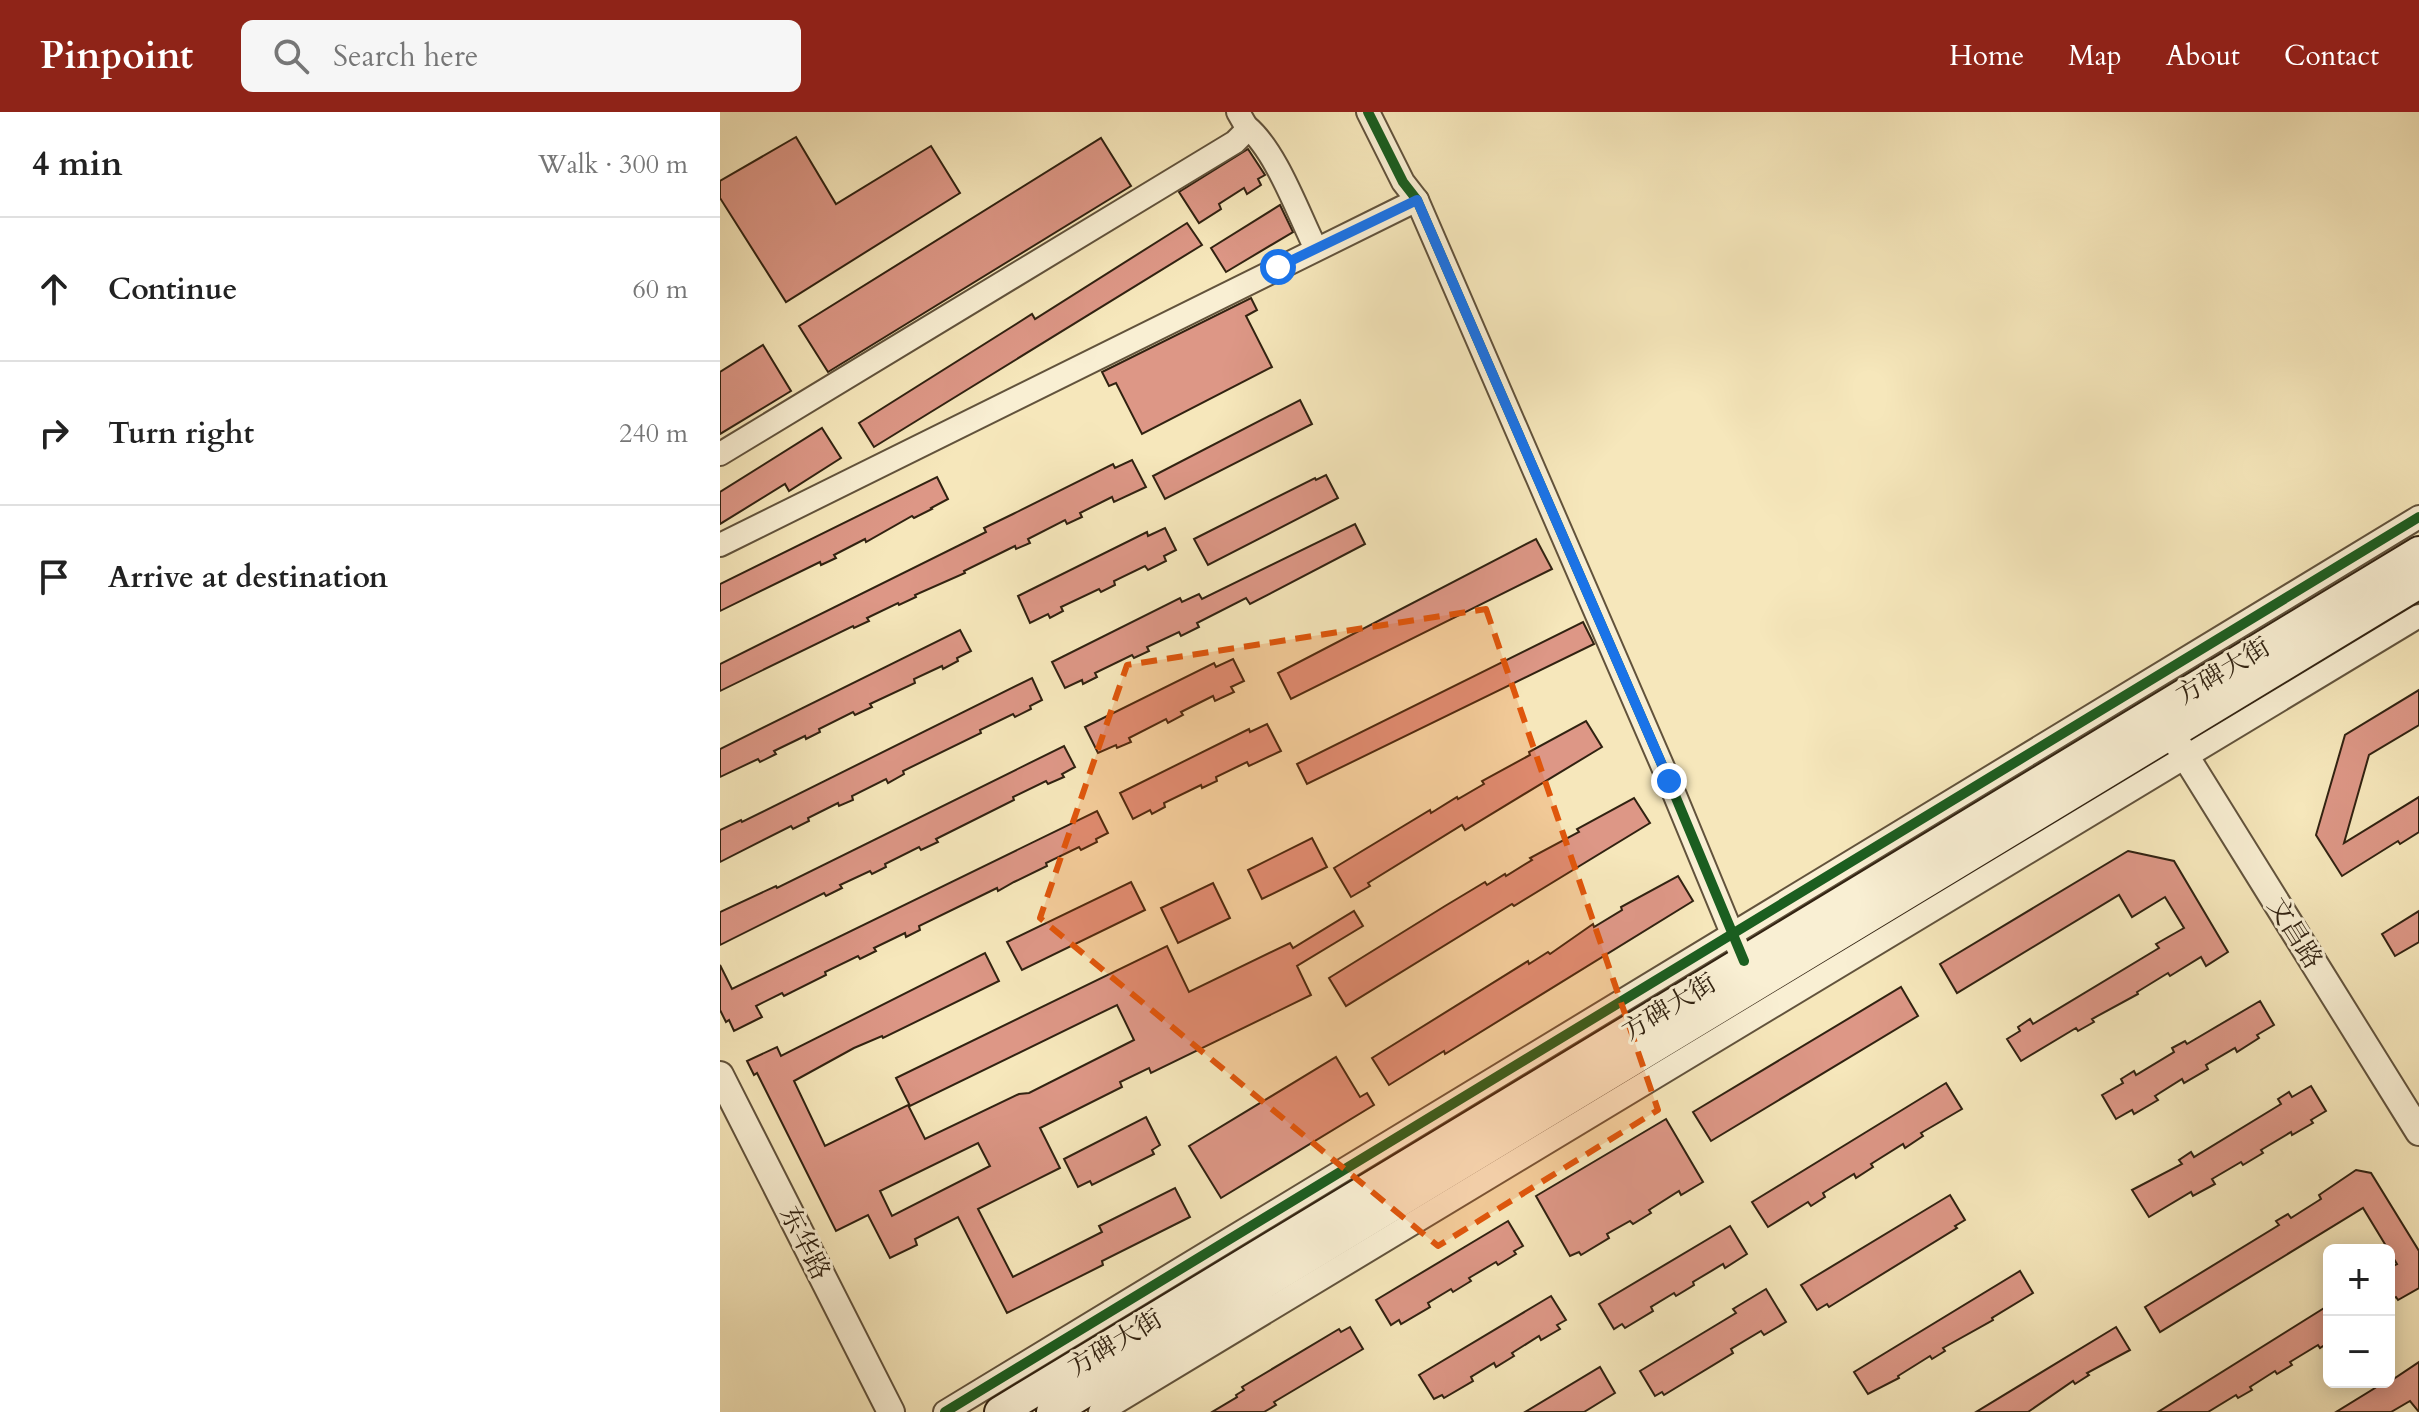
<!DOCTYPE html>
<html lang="en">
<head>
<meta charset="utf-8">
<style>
  :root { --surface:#fff; --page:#f6f6f6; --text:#222; --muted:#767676; --line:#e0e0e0; --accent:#8f2418 }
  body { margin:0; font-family:Cardo,"Noto Serif SC",serif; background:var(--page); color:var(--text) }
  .controls { position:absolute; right:24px; bottom:24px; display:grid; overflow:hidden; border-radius:12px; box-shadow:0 4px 20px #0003 }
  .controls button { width:72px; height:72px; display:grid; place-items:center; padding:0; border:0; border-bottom:2px solid var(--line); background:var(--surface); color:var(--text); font:40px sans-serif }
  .stop { position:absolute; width:24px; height:24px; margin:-18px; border:6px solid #1a73e8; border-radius:50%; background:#fff }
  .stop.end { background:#1a73e8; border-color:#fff; box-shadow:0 2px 8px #0008 }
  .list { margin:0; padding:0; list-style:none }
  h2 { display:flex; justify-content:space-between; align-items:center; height:104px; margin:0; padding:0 32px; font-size:34px }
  h2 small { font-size:26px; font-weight:400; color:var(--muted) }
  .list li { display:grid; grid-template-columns:52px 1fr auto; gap:24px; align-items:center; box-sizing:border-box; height:144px; padding:0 32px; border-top:2px solid var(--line) }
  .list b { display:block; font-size:30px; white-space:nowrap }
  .list em { font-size:26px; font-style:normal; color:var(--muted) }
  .icon { flex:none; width:44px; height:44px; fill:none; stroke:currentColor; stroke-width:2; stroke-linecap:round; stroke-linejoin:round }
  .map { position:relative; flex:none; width:1699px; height:1300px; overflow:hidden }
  header { display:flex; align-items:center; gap:48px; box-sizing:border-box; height:112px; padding:0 40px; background:var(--accent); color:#fff }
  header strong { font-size:38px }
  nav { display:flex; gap:44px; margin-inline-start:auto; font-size:28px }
  .search { width:560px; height:72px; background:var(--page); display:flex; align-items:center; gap:20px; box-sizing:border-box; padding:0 28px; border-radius:12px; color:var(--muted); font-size:30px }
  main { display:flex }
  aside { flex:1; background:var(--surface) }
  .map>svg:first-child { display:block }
  .building { fill:#dd9786; stroke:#312211; stroke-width:2; fill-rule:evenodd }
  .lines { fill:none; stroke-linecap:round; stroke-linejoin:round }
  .minor-casing { stroke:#62533c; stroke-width:26 }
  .tertiary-casing { stroke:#62533c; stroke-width:30 }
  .secondary-casing { stroke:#312211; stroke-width:34 }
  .minor { stroke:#f9efd3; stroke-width:22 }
  .tertiary { stroke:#f9efd3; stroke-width:26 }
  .secondary { stroke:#f9efd3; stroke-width:30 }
  .cycleway-casing { stroke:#f9efd3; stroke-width:15 }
  .cycleway { stroke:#1b5e20; stroke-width:10 }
  .route { stroke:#1a73e8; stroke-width:10 }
  .marked { fill:#df560c; fill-opacity:0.2; stroke:#df560c; stroke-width:6; stroke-dasharray:16 10; stroke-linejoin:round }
  .labels { text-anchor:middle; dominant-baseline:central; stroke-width:6; stroke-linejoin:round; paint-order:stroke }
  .street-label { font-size:26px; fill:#312211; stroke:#f9efd3 }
</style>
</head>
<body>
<header>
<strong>Pinpoint</strong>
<div class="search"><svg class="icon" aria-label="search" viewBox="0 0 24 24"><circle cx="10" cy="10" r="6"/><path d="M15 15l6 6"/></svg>Search here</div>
<nav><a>Home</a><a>Map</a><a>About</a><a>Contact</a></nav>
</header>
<main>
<aside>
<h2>4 min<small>Walk · 300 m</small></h2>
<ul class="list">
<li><svg class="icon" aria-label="ahead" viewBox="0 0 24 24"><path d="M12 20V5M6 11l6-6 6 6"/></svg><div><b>Continue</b></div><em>60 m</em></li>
<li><svg class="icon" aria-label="right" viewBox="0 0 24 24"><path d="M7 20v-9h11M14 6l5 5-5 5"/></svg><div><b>Turn right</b></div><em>240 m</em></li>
<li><svg class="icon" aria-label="arrive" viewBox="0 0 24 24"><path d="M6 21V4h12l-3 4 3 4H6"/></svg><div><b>Arrive at destination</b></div></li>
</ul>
</aside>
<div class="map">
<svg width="1699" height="1300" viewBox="0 0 1699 1300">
  <rect width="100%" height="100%" fill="#f6e7bb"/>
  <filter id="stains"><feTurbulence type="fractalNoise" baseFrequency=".0025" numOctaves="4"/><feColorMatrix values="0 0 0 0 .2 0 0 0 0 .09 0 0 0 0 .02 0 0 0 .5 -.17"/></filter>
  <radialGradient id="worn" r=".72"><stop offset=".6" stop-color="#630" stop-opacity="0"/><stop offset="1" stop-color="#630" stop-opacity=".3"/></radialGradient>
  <g class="building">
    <path d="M76,25L116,92L211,34L240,81L66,190L0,86V69Z"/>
    <path d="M381,26L411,74L108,260L79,214Z"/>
    <path d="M528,37L545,63L538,67L541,73L527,82L524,76L499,92L501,97L479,111L459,80Z"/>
    <path d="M560,93L573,120L506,160L491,136Z"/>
    <path d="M467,111L482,133L154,335L139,311L312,202L315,207Z"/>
    <path d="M531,186L537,198L526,204L552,255L422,322L396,271L389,274L382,260Z"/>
    <path d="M43,233L71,279L0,322V260Z"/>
    <path d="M580,288L592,312L445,387L433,364Z"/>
    <path d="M102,316L121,346L69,379L65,372L0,412V380Z"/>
    <path d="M412,348L426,375L394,390L392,385L360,401L362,405L347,412L345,408L308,427L310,431L296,437L295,434L244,459L245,461L195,483L196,485L179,493L178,491L147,506L149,509L134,516L133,514L0,579V552L266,420L264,416L293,402L393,352L395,356Z"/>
    <path d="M606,363L618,386L488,453L474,427L595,366L596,368Z"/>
    <path d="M217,365L228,387L211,396L212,397L194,406L192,404L146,430L145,427L114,443L116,446L101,453L100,450L0,499V472Z"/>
    <path d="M635,412L645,432L530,492L526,486L477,511L479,515L461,524L459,520L427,535L429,539L414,546L412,543L375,561L377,565L363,572L362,568L345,576L332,550L460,486L462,490L479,482L482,487Z"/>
    <path d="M445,416L456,438L444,444L446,449L428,458L425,454L394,469L395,473L381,480L379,477L341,495L343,499L330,506L328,502L310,511L298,484L427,420L428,424Z"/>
    <path d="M816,427L832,457L571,587L558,561Z"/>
    <path d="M863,510L874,532L587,672L577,652Z"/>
    <path d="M240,518L251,539L237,546L238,549L223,557L222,554L194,567L195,571L150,592L152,595L135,603L133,600L99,617L100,620L86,627L85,624L54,639L56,642L40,650L38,647L0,665V637Z"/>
    <path d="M513,547L524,569L511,575L514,580L495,589L493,584L461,600L463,603L448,611L446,607L409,626L411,630L397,636L396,633L378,641L365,615L494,551L496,555Z"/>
    <path d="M312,566L322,588L310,594L311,597L295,605L293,602L260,618L261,621L183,659L184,662L168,671L166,667L132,684L133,688L119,694L118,691L88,706L89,709L73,717L71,714L0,750V718L21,708L22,710Z"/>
    <path d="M1699,578V613L1649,643L1624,731L1699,685V720L1680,732L1678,729L1622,764L1596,723L1625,623Z"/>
    <path d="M866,609L882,635L745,718L742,713L648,771L650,774L631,785L614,756L710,698L711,701L737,685L738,687L764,672L762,669L810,643L809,640Z"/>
    <path d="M547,612L561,639L529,654L527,650L496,665L497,669L482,676L481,673L444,691L445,695L432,702L430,698L413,707L400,681L529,617L530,620Z"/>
    <path d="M344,634L355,655L342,662L344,665L328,672L326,669L293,685L294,688L216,727L218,730L201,738L199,735L165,752L166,755L152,762L150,759L120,773L122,776L106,784L104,781L0,833V800L56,774L57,776Z"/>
    <path d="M914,686L930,711L794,794L792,792L626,894L609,866L725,794L765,770L767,773L785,762L786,764L812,748L810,746L859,720L857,717Z"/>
    <path d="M377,699L388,721L376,727L377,730L361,738L359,735L326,751L327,754L294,770L278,779L277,776L199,814L200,818L186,825L185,821L154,836L156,839L140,847L138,844L105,860L106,863L64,884L62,881L36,894L42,905L14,919L9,908L6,910L0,898V853L12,877Z"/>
    <path d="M592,726L607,755L542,787L528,758Z"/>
    <path d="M1408,739L1454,749L1508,840L1486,854L1481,845L1450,864L1448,861L1417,880L1418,882L1372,907L1374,910L1358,919L1356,916L1301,949L1287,927L1300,919L1298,915L1310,907L1313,912L1439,836L1436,832L1464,816L1445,785L1412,805L1399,783L1237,881L1220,852Z"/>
    <path d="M958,764L973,789L725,942L724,939L669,973L652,946L808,849L809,852L828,840L830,842L873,812L874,815L902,798L901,795Z"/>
    <path d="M411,770L425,798L302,858L287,830Z"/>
    <path d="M493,771L510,806L458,831L441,796Z"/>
    <path d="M634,799L643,814L577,854L591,883L431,961L429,956L400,970L402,975L320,1016L340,1056L258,1097L293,1165L382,1120L379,1114L455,1076L470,1105L382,1149L383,1153L287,1201L238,1105L195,1127L197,1133L170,1146L148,1103L116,1119L37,961L34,963L27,949L57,935L61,944L265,841L279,869L163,926L162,924L134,936L74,969L105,1034L188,993L205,1027L299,982L309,981L414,928L397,893L190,994L176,966L447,834L469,880L570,831L573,836ZM258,1031L270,1054L172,1104L160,1079Z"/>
    <path d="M1699,799V830L1675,844L1662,822Z"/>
    <path d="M1181,875L1198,904L991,1029L973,1000Z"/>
    <path d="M1540,889L1554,913L1537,923L1539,926L1517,940L1515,936L1486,953L1488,957L1464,971L1462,967L1435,984L1438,988L1414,1002L1412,998L1396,1007L1382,983L1403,971L1401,967L1414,959L1416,963L1454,940L1452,936L1465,929L1467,932Z"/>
    <path d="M616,945L640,985L647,981L654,993L501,1086L469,1034Z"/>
    <path d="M1226,971L1242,997L1201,1021L1203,1024L1185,1036L1183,1032L1151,1052L1153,1055L1136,1066L1134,1062L1103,1081L1105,1085L1091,1094L1088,1090L1048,1115L1032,1090Z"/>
    <path d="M1591,974L1606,999L1591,1008L1593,1011L1572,1023L1571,1020L1541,1038L1543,1041L1523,1053L1521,1050L1492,1067L1495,1072L1473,1084L1471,1080L1429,1105L1412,1078L1462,1052L1459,1048L1471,1040L1474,1045L1561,992L1558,987L1569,980L1572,985Z"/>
    <path d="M426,1005L440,1033L432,1038L434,1042L372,1073L370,1069L358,1075L344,1047Z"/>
    <path d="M946,1007L983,1070L961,1083L959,1079L929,1098L931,1101L913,1112L910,1109L887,1122L889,1126L861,1143L859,1140L850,1144L816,1084Z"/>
    <path d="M1636,1058L1651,1061L1699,1139V1176L1678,1188L1676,1185L1669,1189V1156L1677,1152L1643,1096L1440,1220L1425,1195L1559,1113L1556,1109L1568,1102L1571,1106L1601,1087L1599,1083Z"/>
    <path d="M1230,1083L1245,1108L1235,1114L1237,1116L1109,1195L1107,1192L1097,1198L1081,1173Z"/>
    <path d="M788,1109L803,1134L794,1139L796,1142L778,1153L776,1150L749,1166L751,1169L733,1180L731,1177L708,1191L710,1195L681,1212L679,1208L671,1213L656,1188Z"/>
    <path d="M1010,1114L1027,1142L1005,1156L1003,1152L973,1170L974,1173L956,1184L954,1181L931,1195L933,1199L905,1216L902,1212L894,1217L879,1192Z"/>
    <path d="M1300,1159L1313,1181L1272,1206L1273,1208L1223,1236L1225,1239L1212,1247L1210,1244L1178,1264L1179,1266L1148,1282L1134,1260Z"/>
    <path d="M1046,1177L1066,1210L1044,1223L1041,1219L1011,1237L1013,1241L944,1283L942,1280L935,1284L920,1259L1016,1201L1013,1197Z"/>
    <path d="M831,1184L846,1208L837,1213L840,1217L821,1228L819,1224L792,1241L794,1244L776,1255L774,1251L751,1265L753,1269L724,1286L722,1283L714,1287L699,1263Z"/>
    <path d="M1609,1193V1230L1600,1236L1598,1233L1570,1250L1572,1253L1557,1262L1555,1259L1530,1275L1532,1278L1518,1286L1516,1283L1488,1300H1438Z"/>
    <path d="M630,1215L643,1237L554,1290L556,1293L544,1300H492L517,1285L516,1283L524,1278L522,1275L619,1217L621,1220Z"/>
    <path d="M1396,1215L1410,1238L1367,1261L1369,1263L1355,1272L1353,1269L1308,1300H1256Z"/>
    <path d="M1699,1250V1300L1690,1289L1671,1300H1616L1655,1276L1651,1270H1669Z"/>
    <path d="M880,1255L895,1281L864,1300H805Z"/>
  </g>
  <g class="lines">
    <g class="minor-casing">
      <g id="minor">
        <path d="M648,0L683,70L697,88L949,669L1018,836"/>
        <path d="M526,14C556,38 578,101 596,137"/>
        <path d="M0,342L515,30L525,20L526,14L518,0"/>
        <path d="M0,433L697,88"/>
        <path d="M225,1300L1699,405"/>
        <path d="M380,1300L1699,504"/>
      </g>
    </g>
    <g class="tertiary-casing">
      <g id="tertiary">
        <path d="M1451,621L1699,1020"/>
        <path d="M0,963L171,1300"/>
      </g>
    </g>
    <g class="secondary-casing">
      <g id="secondary">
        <path d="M280,1300L1699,440"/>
        <path d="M332,1300L1699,471"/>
      </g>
    </g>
    <use href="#minor" class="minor"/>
    <use href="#tertiary" class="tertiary"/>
    <use href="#secondary" class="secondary"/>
    <g class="cycleway-casing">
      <g id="cycleway">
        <path d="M648,0L683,70L697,88L949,669L1024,849"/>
        <path d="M225,1300L1699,405"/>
      </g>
    </g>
    <use href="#cycleway" class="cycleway"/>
  </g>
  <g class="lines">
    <path class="route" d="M558,155L697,88L949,669"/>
  </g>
  <path class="marked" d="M766,497L938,998L718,1134L320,806L407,553Z"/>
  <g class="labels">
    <g class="street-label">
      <text transform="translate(1503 559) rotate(-31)">方碑大街</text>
      <text transform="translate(1575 821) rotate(58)">文昌路</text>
      <text transform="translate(949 895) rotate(-31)">方碑大街</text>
      <text transform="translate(85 1131) rotate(63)">东华路</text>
      <text transform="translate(395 1231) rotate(-31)">方碑大街</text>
    </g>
  </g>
  <rect width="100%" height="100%" filter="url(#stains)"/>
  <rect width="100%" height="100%" fill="url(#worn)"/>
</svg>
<div class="controls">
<button>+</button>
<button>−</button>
</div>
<div class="stop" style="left:558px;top:155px"></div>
<div class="stop end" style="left:949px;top:669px"></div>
</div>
</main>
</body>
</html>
